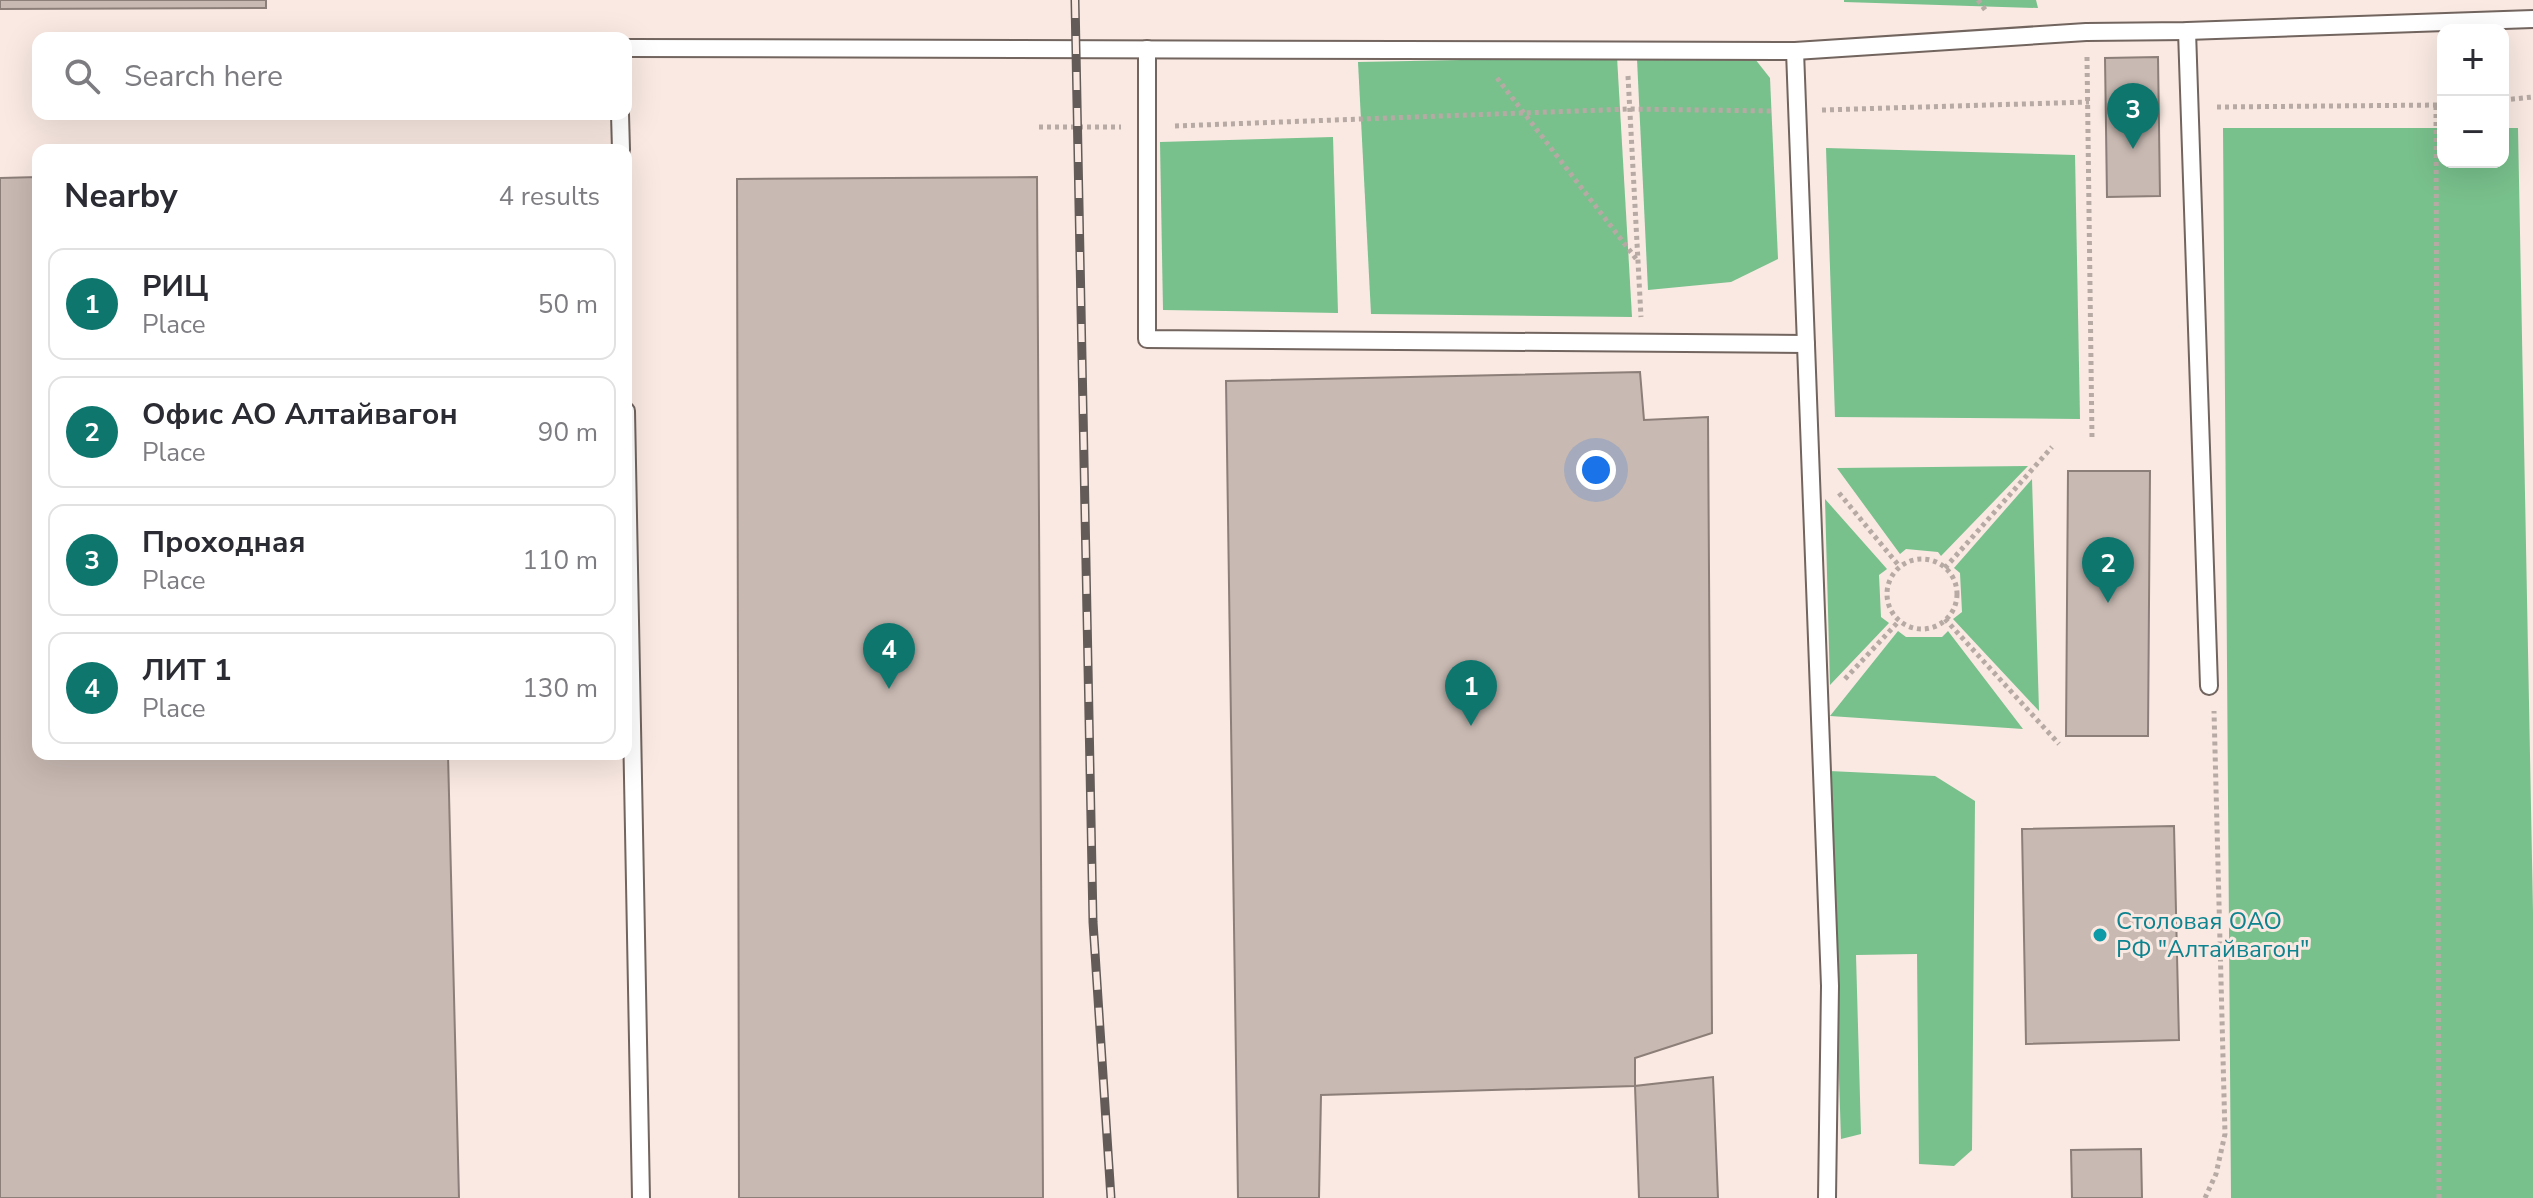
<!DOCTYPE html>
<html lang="en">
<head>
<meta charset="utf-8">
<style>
  :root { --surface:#fff; --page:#f7f7f7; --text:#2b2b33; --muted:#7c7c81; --line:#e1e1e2; --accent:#0f766e }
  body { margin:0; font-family:"Nunito Sans",sans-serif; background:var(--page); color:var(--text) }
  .controls { position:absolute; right:24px; top:24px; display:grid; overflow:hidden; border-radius:16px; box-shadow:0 8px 32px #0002 }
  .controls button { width:72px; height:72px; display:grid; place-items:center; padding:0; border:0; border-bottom:2px solid var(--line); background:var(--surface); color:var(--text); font:40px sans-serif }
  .you { position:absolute; left:1596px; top:470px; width:28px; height:28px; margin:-20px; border:6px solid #fff; border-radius:50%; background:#1a73e8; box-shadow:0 0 0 12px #1a73e833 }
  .badge { display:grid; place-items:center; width:52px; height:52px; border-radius:50%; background:var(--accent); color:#fff; font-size:26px; font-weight:700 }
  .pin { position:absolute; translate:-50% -66px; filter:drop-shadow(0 2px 4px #0008) }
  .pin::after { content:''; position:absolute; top:42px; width:28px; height:24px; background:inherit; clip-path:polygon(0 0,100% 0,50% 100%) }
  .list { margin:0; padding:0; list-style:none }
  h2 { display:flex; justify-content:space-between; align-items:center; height:104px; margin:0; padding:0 32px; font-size:34px }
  h2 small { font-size:26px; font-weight:400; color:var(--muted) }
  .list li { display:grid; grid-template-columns:52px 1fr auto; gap:24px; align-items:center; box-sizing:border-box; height:112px; margin:0 16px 16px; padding:0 16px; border:2px solid var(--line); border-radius:16px }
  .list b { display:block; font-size:30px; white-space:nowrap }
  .list p { margin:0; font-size:26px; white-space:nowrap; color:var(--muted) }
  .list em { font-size:26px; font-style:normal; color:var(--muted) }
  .icon { flex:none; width:44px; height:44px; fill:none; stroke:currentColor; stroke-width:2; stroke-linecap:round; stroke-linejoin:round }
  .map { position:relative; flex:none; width:2533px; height:1198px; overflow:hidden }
  .search { position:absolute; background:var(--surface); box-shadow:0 8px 32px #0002; left:32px; top:32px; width:600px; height:88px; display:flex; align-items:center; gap:20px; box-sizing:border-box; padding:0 28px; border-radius:16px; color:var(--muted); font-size:30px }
  .panel { position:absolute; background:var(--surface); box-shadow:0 8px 32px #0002; left:32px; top:144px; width:600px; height:616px; border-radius:16px }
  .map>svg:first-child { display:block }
  .forest { fill:#78c08c }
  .building { fill:#c8b9b2; stroke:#8c7e78; stroke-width:2 }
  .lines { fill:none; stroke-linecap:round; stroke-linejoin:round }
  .service-casing { stroke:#72645e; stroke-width:20 }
  .path { stroke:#b7aaa5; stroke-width:5; stroke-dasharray:4 4; stroke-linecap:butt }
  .service { stroke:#fff; stroke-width:16 }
  .rail-casing { stroke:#635b57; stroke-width:9 }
  .rail { stroke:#f9e9e2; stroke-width:6; stroke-dasharray:18; stroke-linecap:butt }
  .culture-dot { fill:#0f9aa8; stroke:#f9e9e2; stroke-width:3 }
  .labels { text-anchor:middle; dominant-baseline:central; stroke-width:6; stroke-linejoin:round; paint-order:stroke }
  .culture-label { font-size:24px; fill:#0d838f; stroke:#f9e9e2; text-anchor:start }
</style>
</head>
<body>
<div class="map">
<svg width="2533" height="1198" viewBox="0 0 2533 1198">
  <rect width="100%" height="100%" fill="#f9e9e2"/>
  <g class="forest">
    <path d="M1844,0H2036L2038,8L1844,2Z"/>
    <path d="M1617,57L1632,317L1371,314L1358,62Z"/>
    <path d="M1637,59H1755L1770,78L1778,259L1731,282L1648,290Z"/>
    <path d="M2223,128H2443V162H2503V128H2518L2533,912V1198H2231Z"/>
    <path d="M1333,137L1338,313L1163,310L1160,142Z"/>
    <path d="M1826,148L2075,155L2080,419L1835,417Z"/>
    <path d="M2028,466L1941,556L1938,552L1906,549L1900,554L1837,468Z"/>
    <path d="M2032,479L2039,711L1953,619L1962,612L1960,573L1954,568Z"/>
    <path d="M1825,499L1887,569L1879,575L1881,617L1889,623L1830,685Z"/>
    <path d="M1898,631L1906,637H1942L1948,631L2023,729L1830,716Z"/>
    <path d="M1829,771L1935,776L1975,801L1972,1150L1954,1166L1919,1164L1917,954L1856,955L1861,1134L1841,1139Z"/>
  </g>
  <g class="building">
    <path d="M0,0H266V8L0,9Z"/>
    <path d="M2158,57L2160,196L2107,197L2105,58Z"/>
    <path d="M38,177V754H448L459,1198H0V178Z"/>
    <path d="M1037,177L1043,1198H739L737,179Z"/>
    <path d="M1640,372L1644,420L1708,417L1712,1033L1635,1058V1086L1321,1095L1319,1198H1238L1226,381Z"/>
    <path d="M2068,471H2150L2148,736H2066Z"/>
    <path d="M2174,826L2179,1040L2026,1044L2022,829Z"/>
    <path d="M1713,1077L1718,1198H1639L1635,1086Z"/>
    <path d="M2141,1149L2142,1198H2072L2071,1150Z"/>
  </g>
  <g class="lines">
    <g class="service-casing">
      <g id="service">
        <path d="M2187,31L2209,686"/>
        <path d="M626,48L1795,51L2086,32L2187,31L2533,19"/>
        <path d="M1147,49V339L1806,344"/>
        <path d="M1795,51L1830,986L1827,1198"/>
        <path d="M620,114L621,150"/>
        <path d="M626,411L641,1198"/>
      </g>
    </g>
    <g class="path">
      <path d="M1978,0L1986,11"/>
      <path d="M2087,57L2092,439"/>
      <path d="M1628,76L1641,317"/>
      <path d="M1497,78L1637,260"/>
      <path d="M2503,100L2533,97"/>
      <path d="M2436,106L2439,1198"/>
      <path d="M2217,107L2443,105"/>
      <path d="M1822,110L2089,102"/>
      <path d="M1175,126L1629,109L1772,111"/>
      <path d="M1039,127H1121"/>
      <path d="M1839,493L1900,567"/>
      <circle cx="1922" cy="594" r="35"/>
      <path d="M1945,568L2052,447"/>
      <path d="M1945,619L2059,744"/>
      <path d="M1845,679L1899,621"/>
      <path d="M2205,1198L2216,1174L2225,1134L2214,711"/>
    </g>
    <use href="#service" class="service"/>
    <g class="rail-casing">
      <path id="rail" d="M1075,0L1093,922L1111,1198"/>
    </g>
    <use href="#rail" class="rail"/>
  </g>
  <circle class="culture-dot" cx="2100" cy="935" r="8"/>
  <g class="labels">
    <g class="culture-label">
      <text x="2116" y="921">Столовая ОАО<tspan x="2116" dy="28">РФ "Алтайвагон"</tspan></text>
    </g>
  </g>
</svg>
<div class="controls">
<button>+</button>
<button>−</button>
</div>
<div class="you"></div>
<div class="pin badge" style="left:1471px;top:726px">1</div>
<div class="pin badge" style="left:2108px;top:603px">2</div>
<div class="pin badge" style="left:2133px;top:149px">3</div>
<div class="pin badge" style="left:889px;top:689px">4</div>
<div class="search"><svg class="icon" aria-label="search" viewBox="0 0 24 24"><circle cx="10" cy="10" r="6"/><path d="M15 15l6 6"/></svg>Search here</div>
<section class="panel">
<h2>Nearby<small>4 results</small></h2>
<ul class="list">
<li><span class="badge">1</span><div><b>РИЦ</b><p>Place</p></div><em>50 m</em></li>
<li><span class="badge">2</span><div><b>Офис АО Алтайвагон</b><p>Place</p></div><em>90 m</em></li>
<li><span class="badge">3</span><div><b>Проходная</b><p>Place</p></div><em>110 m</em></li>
<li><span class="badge">4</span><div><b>ЛИТ 1</b><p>Place</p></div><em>130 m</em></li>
</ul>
</section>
</div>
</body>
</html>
